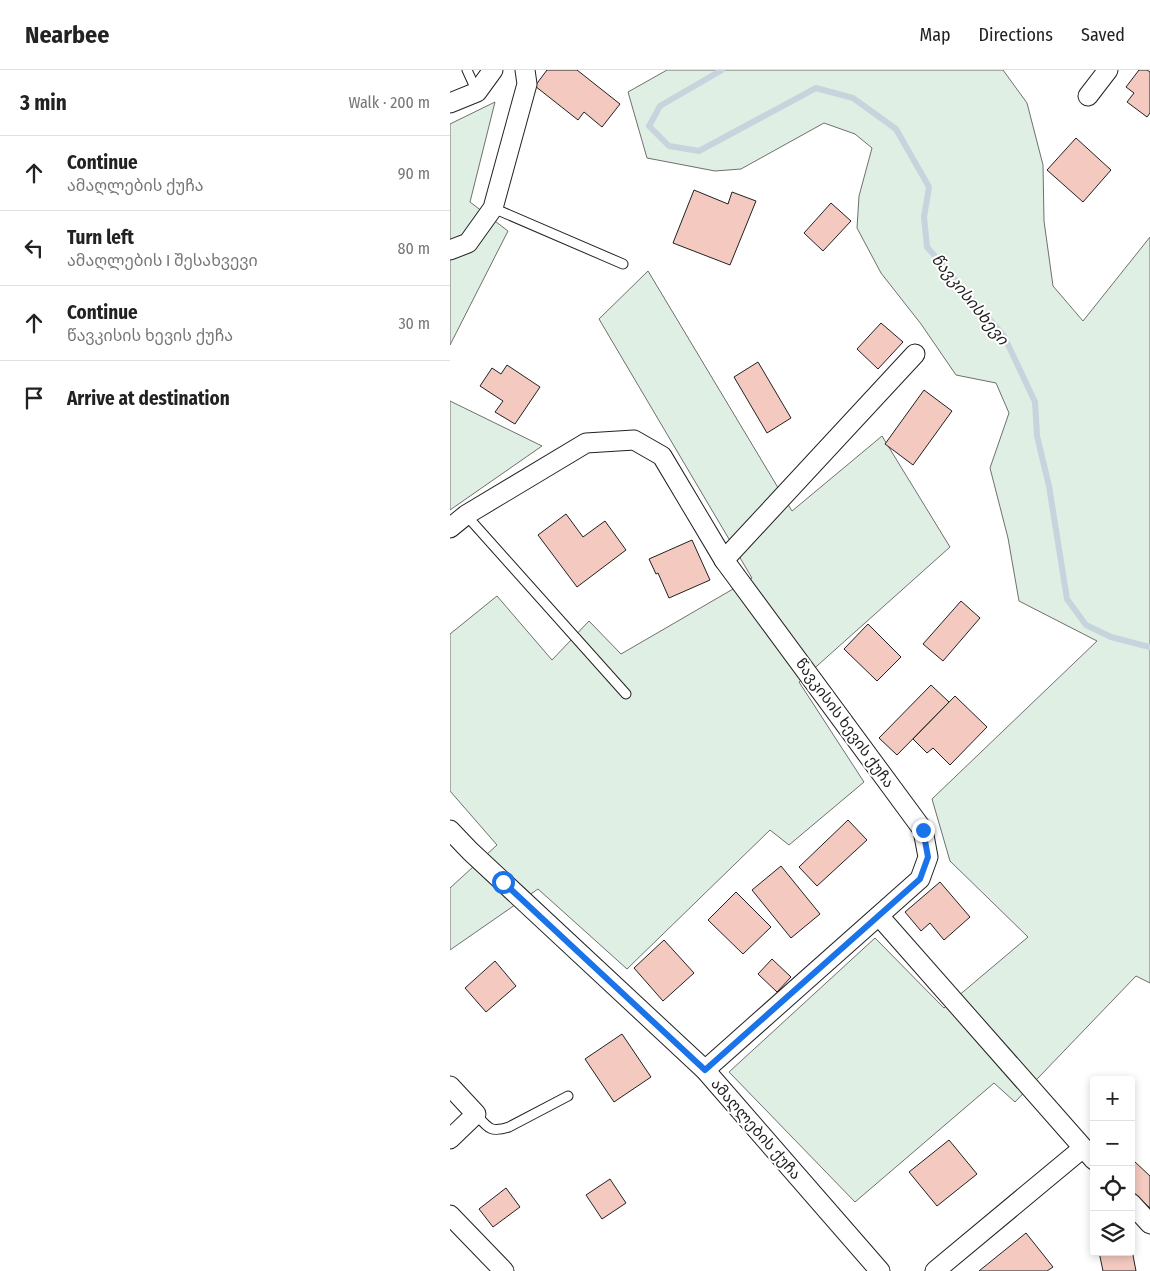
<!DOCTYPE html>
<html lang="en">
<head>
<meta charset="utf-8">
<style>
  :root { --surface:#fff; --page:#f6f6f6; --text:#222; --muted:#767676; --line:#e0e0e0 }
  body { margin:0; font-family:"Fira Sans Condensed","Noto Sans Georgian",sans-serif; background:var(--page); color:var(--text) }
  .controls { position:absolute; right:15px; bottom:15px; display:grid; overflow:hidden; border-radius:5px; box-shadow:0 2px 8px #0003 }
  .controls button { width:45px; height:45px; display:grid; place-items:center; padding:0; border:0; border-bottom:1px solid var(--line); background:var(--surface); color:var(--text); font:25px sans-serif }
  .stop { position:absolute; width:15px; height:15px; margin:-11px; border:4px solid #1a73e8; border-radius:50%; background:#fff }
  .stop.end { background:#1a73e8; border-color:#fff; box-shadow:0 1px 5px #0008 }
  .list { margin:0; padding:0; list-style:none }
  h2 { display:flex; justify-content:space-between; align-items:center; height:65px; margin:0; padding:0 20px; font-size:21px }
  h2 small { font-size:16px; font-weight:400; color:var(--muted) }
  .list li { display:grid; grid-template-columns:32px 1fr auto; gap:15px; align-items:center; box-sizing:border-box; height:75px; padding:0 20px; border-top:1px solid var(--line) }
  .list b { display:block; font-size:19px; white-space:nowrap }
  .list p { margin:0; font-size:16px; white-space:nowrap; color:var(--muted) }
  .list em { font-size:16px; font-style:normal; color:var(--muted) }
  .icon { flex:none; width:28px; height:28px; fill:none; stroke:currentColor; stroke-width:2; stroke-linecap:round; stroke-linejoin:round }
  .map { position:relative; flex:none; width:700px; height:1201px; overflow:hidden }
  header { display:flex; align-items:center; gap:30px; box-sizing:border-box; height:70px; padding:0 25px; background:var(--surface); border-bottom:1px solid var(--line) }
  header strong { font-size:24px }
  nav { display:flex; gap:28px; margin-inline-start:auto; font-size:18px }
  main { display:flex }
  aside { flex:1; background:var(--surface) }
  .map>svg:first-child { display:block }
  .green { fill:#e0efe3; stroke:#6f6f6f }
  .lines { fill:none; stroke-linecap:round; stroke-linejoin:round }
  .stream { stroke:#c7d3dd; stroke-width:6 }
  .building { fill:#f3c9c0; stroke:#222 }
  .lane-casing { stroke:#222; stroke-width:11 }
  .street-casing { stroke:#222; stroke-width:21 }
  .lane { stroke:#fff; stroke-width:9 }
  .street { stroke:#fff; stroke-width:19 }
  .route { stroke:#1a73e8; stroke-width:6 }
  .labels { text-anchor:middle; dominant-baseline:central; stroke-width:4; stroke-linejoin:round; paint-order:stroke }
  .street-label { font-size:15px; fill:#222; stroke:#fff }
  .water-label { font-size:16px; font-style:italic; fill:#222; stroke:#fff }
</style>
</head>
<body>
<header>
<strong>Nearbee</strong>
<nav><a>Map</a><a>Directions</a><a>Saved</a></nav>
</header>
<main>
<aside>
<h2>3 min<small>Walk · 200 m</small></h2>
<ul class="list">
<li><svg class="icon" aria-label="ahead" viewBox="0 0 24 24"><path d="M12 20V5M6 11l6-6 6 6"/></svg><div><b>Continue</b><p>ამაღლების ქუჩა</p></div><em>90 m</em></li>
<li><svg class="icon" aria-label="left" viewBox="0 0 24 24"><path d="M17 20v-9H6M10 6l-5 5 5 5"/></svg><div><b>Turn left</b><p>ამაღლების I შესახვევი</p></div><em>80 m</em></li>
<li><svg class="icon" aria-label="ahead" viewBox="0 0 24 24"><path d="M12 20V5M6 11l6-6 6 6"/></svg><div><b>Continue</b><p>წავკისის ხევის ქუჩა</p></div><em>30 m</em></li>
<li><svg class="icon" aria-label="arrive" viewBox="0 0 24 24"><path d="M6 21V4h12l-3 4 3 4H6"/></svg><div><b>Arrive at destination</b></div></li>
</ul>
</aside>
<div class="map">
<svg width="700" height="1201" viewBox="0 0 700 1201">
  <rect width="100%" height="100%" fill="#fff"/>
  <g class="green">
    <path d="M217,0H553L577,33L593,95L594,151L603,216L633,251L700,167V913L686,906L565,1032L544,1013L405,1132L279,1002L425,868L494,938L578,867L500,791L482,729L647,571L569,531L558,468L540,398L559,343L546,313L506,305L471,254L431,203L407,158L409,126L422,78L405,64L374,53L291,99L265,101L197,88L178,22Z"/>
    <path d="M45,32L20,132L58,161L0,275V54Z"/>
    <path d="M198,201L342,441L432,366L500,477L349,612L414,712L339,775L320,760L177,899L88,819L0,880V818L47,775L0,721V564L47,526L102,590L139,551L171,584L302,508L149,249Z"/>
    <path d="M0,331L92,376L0,440Z"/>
  </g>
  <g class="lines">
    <path class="stream" d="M272,0L210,36L199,56L219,76L249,81L366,18L403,28L446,59L479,117L474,147L477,177L554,266L585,332L587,366L599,416L617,529L636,555L661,567L700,577"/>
  </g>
  <g class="building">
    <path d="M97,0H127L170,34L152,57L134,42L128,50L85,16Z"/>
    <path d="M689,0H697L700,2V43L697,47L677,32L684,23L676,17Z"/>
    <path d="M626,68L661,100L633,132L597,100Z"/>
    <path d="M244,120L278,134L282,122L306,131L280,195L223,173Z"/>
    <path d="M381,133L401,151L373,181L354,163Z"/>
    <path d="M431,253L453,272L428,299L407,279Z"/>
    <path d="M308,292L341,348L317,363L284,307Z"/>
    <path d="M57,295L90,317L65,354L45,342L53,331L30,316L42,298L51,304Z"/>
    <path d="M474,320L502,341L463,395L435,374Z"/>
    <path d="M116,444L133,467L155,451L176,480L127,517L88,465Z"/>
    <path d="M242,470L260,510L219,528L208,503L206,504L199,489Z"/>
    <path d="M511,531L530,548L493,591L473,574Z"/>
    <path d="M418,554L451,587L427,611L394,579Z"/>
    <path d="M481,615L499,632L447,685L429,668Z"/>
    <path d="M505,626L537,657L500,695L483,678L477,683L463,669Z"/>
    <path d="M398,750L417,770L367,816L349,797Z"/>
    <path d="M331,796L370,844L341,868L302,820Z"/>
    <path d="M490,812L520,847L494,870L480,853L471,861L455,842Z"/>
    <path d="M286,822L321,857L293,884L258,850Z"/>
    <path d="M214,870L244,903L213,931L184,898Z"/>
    <path d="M322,889L341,907L327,922L308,904Z"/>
    <path d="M45,891L66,916L36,942L15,918Z"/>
    <path d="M172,964L201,1007L164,1032L135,989Z"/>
    <path d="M499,1070L527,1104L487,1136L459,1102Z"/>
    <path d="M684,1091L700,1106V1138L681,1121V1093Z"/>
    <path d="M160,1109L176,1133L152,1149L136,1125Z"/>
    <path d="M56,1118L70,1137L43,1157L29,1139Z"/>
    <path d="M576,1163L603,1197L597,1201H529Z"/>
    <path d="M681,1175L686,1201H653L649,1182H681Z"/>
  </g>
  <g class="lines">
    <g class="lane-casing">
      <g id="lane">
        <path d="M17,0L27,22"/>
        <path d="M43,138L173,194"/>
        <path d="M16,445L176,624"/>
        <path d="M26,1044C38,1058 40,1063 59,1057L118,1026"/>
      </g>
    </g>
    <g class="street-casing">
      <g id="street">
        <path d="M638,26L658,0"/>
        <path d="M0,33L27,22L43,0"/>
        <path d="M0,180L18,173L43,138L77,14L75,0"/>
        <path d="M0,458L16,445L136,373L184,370L212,386L274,490L473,760L478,787L470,809L255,1000"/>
        <path d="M274,490L465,284"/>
        <path d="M0,760L20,781L255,1000L430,1201"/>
        <path d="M429,846L644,1090"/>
        <path d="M0,1016L26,1044L0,1069"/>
        <path d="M681,1133L700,1154"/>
        <path d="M0,1145L54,1201"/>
        <path d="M485,1201L633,1078"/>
      </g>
    </g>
    <use href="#lane" class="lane"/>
    <use href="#street" class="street"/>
  </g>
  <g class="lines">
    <path class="route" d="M53,812L255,1000L470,809L478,787L473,760"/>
  </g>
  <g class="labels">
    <g class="street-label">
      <text transform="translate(395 653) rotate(54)">წავკისის ხევის ქუჩა</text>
      <text transform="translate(306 1059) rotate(49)">ამაღლების ქუჩა</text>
    </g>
    <g class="water-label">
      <text transform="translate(520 229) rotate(51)">წავკისისხევი</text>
    </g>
  </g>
</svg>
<div class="controls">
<button>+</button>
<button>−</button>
<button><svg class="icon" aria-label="locate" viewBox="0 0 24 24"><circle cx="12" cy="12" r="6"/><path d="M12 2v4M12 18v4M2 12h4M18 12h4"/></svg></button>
<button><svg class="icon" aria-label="layers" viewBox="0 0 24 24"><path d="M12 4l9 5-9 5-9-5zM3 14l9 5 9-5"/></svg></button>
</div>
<div class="stop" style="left:53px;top:812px"></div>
<div class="stop end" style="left:473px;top:760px"></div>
</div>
</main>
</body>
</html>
